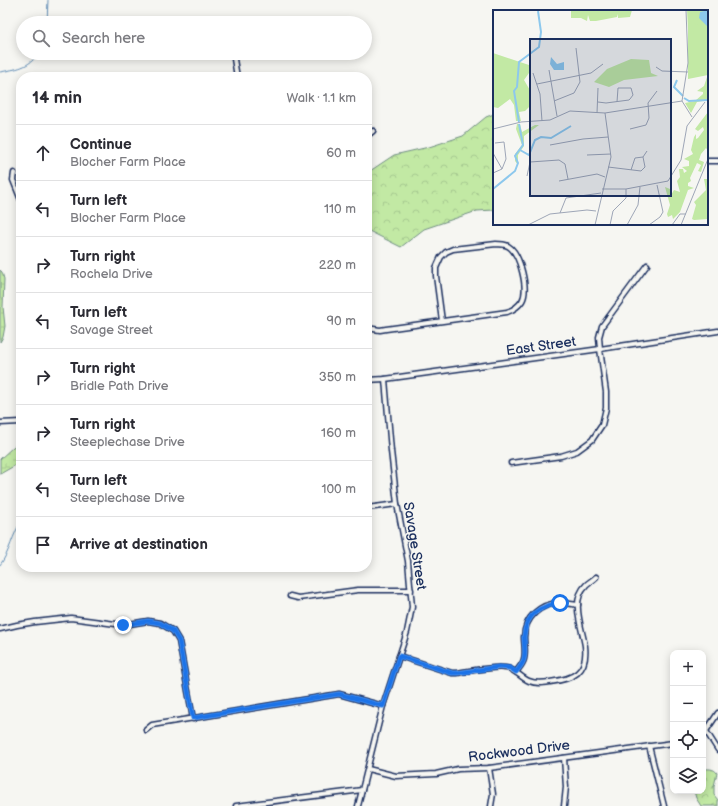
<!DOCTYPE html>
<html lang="en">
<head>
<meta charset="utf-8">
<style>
  :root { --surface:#fff; --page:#f2f2f3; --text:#2b2b33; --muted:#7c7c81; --line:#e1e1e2 }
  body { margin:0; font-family:"Balsamiq Sans",sans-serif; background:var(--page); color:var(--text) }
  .controls { position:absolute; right:12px; bottom:12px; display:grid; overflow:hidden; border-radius:8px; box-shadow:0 2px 10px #0003 }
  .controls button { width:36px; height:36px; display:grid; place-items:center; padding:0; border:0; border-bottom:1px solid var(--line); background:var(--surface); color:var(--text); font:20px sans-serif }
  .stop { position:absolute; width:12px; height:12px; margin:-9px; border:3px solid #1a73e8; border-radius:50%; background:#fff }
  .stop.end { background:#1a73e8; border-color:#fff; box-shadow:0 1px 4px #0008 }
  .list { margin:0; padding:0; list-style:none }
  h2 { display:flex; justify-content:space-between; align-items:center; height:52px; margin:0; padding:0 16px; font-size:17px }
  h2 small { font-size:13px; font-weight:400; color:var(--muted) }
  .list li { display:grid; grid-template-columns:26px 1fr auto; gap:12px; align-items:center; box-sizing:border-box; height:56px; padding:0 16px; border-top:1px solid var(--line) }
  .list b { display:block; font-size:15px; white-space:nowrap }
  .list p { margin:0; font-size:13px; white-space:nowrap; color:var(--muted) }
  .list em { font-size:13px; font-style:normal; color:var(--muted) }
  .icon { flex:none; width:22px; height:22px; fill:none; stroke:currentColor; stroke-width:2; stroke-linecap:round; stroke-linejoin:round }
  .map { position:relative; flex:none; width:718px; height:806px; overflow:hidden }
  .search { position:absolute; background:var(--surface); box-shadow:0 2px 10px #0003; left:16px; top:16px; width:356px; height:44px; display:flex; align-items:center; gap:10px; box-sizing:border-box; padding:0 14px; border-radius:22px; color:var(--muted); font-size:15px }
  .panel { position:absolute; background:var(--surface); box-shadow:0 2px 10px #0003; left:16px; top:72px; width:356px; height:500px; border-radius:16px }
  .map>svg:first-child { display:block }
  .forest { fill:url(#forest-crowns); stroke:#6e8c81 }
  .wetland { fill:url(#wetland-marsh); stroke:#6e8c81 }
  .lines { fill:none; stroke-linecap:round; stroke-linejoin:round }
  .stream { stroke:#5f8bb4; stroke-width:1 }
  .minor-casing { stroke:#1b2f5e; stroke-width:7 }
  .minor { stroke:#f6f6f2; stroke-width:4 }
  .route { stroke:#1a73e8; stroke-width:5 }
  .labels { text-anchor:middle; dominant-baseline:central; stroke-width:3; stroke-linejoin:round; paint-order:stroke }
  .street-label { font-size:14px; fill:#1b2f5e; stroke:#f6f6f2 }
  .inset-river { fill:none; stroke:#8dc8ed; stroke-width:2 }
  .inset-road { fill:none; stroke:#9ea6b7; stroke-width:1 }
  .view { fill:#1b2f5e; fill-opacity:0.15; stroke:#1b2f5e; stroke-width:2 }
  .inset-edge { fill:none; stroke:#1b2f5e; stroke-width:2 }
</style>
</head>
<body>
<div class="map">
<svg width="718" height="806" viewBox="0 0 718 806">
  <defs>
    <pattern id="forest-crowns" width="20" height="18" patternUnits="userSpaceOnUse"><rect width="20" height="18" fill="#c2e9a4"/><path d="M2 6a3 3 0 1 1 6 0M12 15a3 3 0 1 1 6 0" fill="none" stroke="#a6c890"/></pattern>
    <pattern id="wetland-marsh" width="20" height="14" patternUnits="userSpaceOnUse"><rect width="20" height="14" fill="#c2e9a4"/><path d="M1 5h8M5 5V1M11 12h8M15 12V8" fill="none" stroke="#a6c890"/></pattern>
  </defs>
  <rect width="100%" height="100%" fill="#f6f6f2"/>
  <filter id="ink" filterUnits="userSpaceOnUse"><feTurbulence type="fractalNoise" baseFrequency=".025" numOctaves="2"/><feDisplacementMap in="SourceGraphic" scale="8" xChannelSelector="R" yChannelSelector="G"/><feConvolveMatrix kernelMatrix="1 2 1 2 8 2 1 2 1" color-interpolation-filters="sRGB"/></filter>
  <g filter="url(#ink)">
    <g class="forest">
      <path d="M494,114V210L477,211L424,229L401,247L367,230V173L394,155L429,147L463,136L486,117Z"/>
      <path d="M703,769C708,769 714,768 717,773L714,786V795L718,800V806H701L696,798L694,791H703Z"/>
    </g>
    <g class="wetland">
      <path d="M0,270L2,272L4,279L3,307L5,326L3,337L0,342Z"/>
      <path d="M21,442V462L0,474V459L13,447Z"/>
    </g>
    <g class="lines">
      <g class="stream">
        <path d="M47,23L48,0"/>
        <path d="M0,72C16,69 29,68 39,53"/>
        <path d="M0,565C10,552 12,535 21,522"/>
      </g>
      <g class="minor-casing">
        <g id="minor">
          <path d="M233,53L237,77"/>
          <path d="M367,136L373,131"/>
          <path d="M707,161H718"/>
          <path d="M14,173L13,180L21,200"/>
          <path d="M367,328L380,330L386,329L507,312C513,310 518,307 522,301C529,289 520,253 508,246C504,244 500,244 496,244L453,249L446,252L441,257L436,268V276L442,321"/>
          <path d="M367,380L385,379L600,349L718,331"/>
          <path d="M0,423L21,422"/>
          <path d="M511,463L561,456L577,451L592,440L602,425L606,408V392L600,349L599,337L602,326L647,265"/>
          <path d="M367,508L397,504"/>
          <path d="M290,596L298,598L358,590H411"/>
          <path d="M0,629L17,625L35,622L71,618L123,625L148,621L160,623L173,631L179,641L193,719"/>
          <path d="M399,656L452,673H457C471,671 492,666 506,668C515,669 521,678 529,681C536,684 543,683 550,682C573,679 588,673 585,646C582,627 570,601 586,585C589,582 593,580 596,577"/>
          <path d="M516,672C519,668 523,664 524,659C526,652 524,644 524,637C525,617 540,604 559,603C565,603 572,604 578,605"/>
          <path d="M146,730L152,725L339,694L383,706"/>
          <path d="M706,731L718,750"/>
          <path d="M703,732L706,731L718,713"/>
          <path d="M649,746L664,806"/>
          <path d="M564,758L566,787L564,806"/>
          <path d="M489,768L493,794L491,806"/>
          <path d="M368,769L396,776L436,774L458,769L489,768L673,743"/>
          <path d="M236,806L362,790"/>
          <path d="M358,806L383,706L407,632L412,607L408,561L397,504L391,451L385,379"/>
        </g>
      </g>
      <use href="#minor" class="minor"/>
    </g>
  </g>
  <g class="lines" filter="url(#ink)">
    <path class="route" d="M123,625L148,621L160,623L173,631L179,641L193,718L339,694L383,706L399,656L452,673H457L499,667L510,668L516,672C519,668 523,664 524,659C526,652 524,644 524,636C526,614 540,606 560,603"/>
  </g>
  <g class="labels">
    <g class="street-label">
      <text transform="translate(541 346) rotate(-8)">East Street</text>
      <text transform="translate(415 546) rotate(81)">Savage Street</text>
      <text transform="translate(519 751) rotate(-7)">Rockwood Drive</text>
    </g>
  </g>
  <g transform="translate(493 10)">
    <rect width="215" height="215" fill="#f6f6f2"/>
    <path d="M195,0H215V65L195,69Z" fill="#c2e9a4"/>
    <path d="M78,0H139L137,7L125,8V4L124,7L103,11H97L95,5L94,11L88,8H78ZM194,0H203L200,13L207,16L208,21L201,26L200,19H195ZM138,49L156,50L158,63L165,66L131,70L116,77L101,72L114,59ZM215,64V90L204,92L198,103L192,93L202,91L210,84V82L204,81L211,76ZM215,102V141L213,138L208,144L206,150L211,152L208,162L205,161L208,155L204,153L197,168L198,171L195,173V176L201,178L195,180L187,202L180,209L179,205L175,207L174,204L177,195L172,177L177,179L178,185L181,180L187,182L184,171L187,167L186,159H190L191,163L194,161L189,157L196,156V151L191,149L200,144L198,140L201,127L203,124V129L205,128L211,120L210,117L205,121L202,119ZM211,169H215V209L201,210L199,209L203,195L201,192L213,180Z" fill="#c2e9a4"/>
    <path d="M0,43L36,55V63L31,70L38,82V95L32,101L26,102L28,111H23L21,95L17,89L5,98L0,97ZM24,114H27L29,122L42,115H46L31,126V136L25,145V155L22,151V144L29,135L23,119Z" fill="#c2e9a4"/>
    <path d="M215,0V17L206,8L207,2ZM58,47L64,54L71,52V60H61L57,54Z" fill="#8dc8ed"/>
    <path class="inset-river" d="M184,70L181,77L190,86M191,88L196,91L215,90M26,112L21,81L24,77L26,52L46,37L48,22L45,1M27,140L36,145L42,130L48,127L58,128L78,116M0,179L22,161L25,153L22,146L30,135L26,114"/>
    <path class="inset-road" d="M163,57L169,61L195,62M56,60L64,106M40,63L47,84L49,111M44,74L98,63L110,54M61,91L81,83L87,72L83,38M189,91L199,107M105,92L113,93L136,90L137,89L140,85L138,78H125L124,92M104,103L105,78M0,119L28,112L57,110L77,101L112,103L189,91L195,53L193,0M137,119L153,115L156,108L155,93L164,81M0,120V133M57,135L90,129L115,127M0,143L9,159M94,145L118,144M115,157L148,161L152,157L150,147L154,141M138,160L142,148L150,147M0,163L9,159L13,149L11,132L2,133M34,166L37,152L66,150L72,154L75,169M66,171L104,164L112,167M109,179H133L175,171L188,150L194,116L212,92M67,203L73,188L108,183M35,215L57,204L94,200L103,201M102,215L118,147L112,103M117,215L120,201L133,188V179M134,215L145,195L147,177M156,215L167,207L170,202L164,175M179,215L187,204H193M188,215L215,149"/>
    <path class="view" d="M37,29H178V186H37Z"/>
    <rect width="215" height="215" class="inset-edge"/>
  </g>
</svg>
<div class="controls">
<button>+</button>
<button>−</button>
<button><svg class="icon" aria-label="locate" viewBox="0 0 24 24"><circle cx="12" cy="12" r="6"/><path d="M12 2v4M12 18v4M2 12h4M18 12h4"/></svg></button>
<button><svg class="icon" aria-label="layers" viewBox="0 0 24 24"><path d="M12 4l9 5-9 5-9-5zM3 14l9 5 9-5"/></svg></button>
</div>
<div class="stop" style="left:560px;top:603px"></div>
<div class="stop end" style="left:123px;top:625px"></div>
<div class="search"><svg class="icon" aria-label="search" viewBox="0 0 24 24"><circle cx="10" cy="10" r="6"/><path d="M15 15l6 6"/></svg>Search here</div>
<section class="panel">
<h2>14 min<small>Walk · 1.1 km</small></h2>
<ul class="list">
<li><svg class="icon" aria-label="ahead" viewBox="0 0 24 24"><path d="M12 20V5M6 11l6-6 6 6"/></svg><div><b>Continue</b><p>Blocher Farm Place</p></div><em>60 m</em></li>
<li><svg class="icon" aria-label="left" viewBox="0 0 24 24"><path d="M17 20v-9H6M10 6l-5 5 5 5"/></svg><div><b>Turn left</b><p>Blocher Farm Place</p></div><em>110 m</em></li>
<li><svg class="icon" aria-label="right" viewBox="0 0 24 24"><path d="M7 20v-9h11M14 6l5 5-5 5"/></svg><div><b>Turn right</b><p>Rochela Drive</p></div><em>220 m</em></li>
<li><svg class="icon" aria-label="left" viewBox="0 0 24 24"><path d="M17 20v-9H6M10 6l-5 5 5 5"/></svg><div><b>Turn left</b><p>Savage Street</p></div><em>90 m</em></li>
<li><svg class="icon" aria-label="right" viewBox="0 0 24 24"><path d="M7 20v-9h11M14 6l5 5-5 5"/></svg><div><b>Turn right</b><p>Bridle Path Drive</p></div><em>350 m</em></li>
<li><svg class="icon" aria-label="right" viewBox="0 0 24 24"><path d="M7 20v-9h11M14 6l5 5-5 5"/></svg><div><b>Turn right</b><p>Steeplechase Drive</p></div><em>160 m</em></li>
<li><svg class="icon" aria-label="left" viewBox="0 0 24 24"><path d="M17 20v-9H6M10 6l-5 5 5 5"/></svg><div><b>Turn left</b><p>Steeplechase Drive</p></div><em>100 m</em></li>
<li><svg class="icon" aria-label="arrive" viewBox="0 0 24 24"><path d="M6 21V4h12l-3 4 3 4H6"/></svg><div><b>Arrive at destination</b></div></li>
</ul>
</section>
</div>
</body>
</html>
